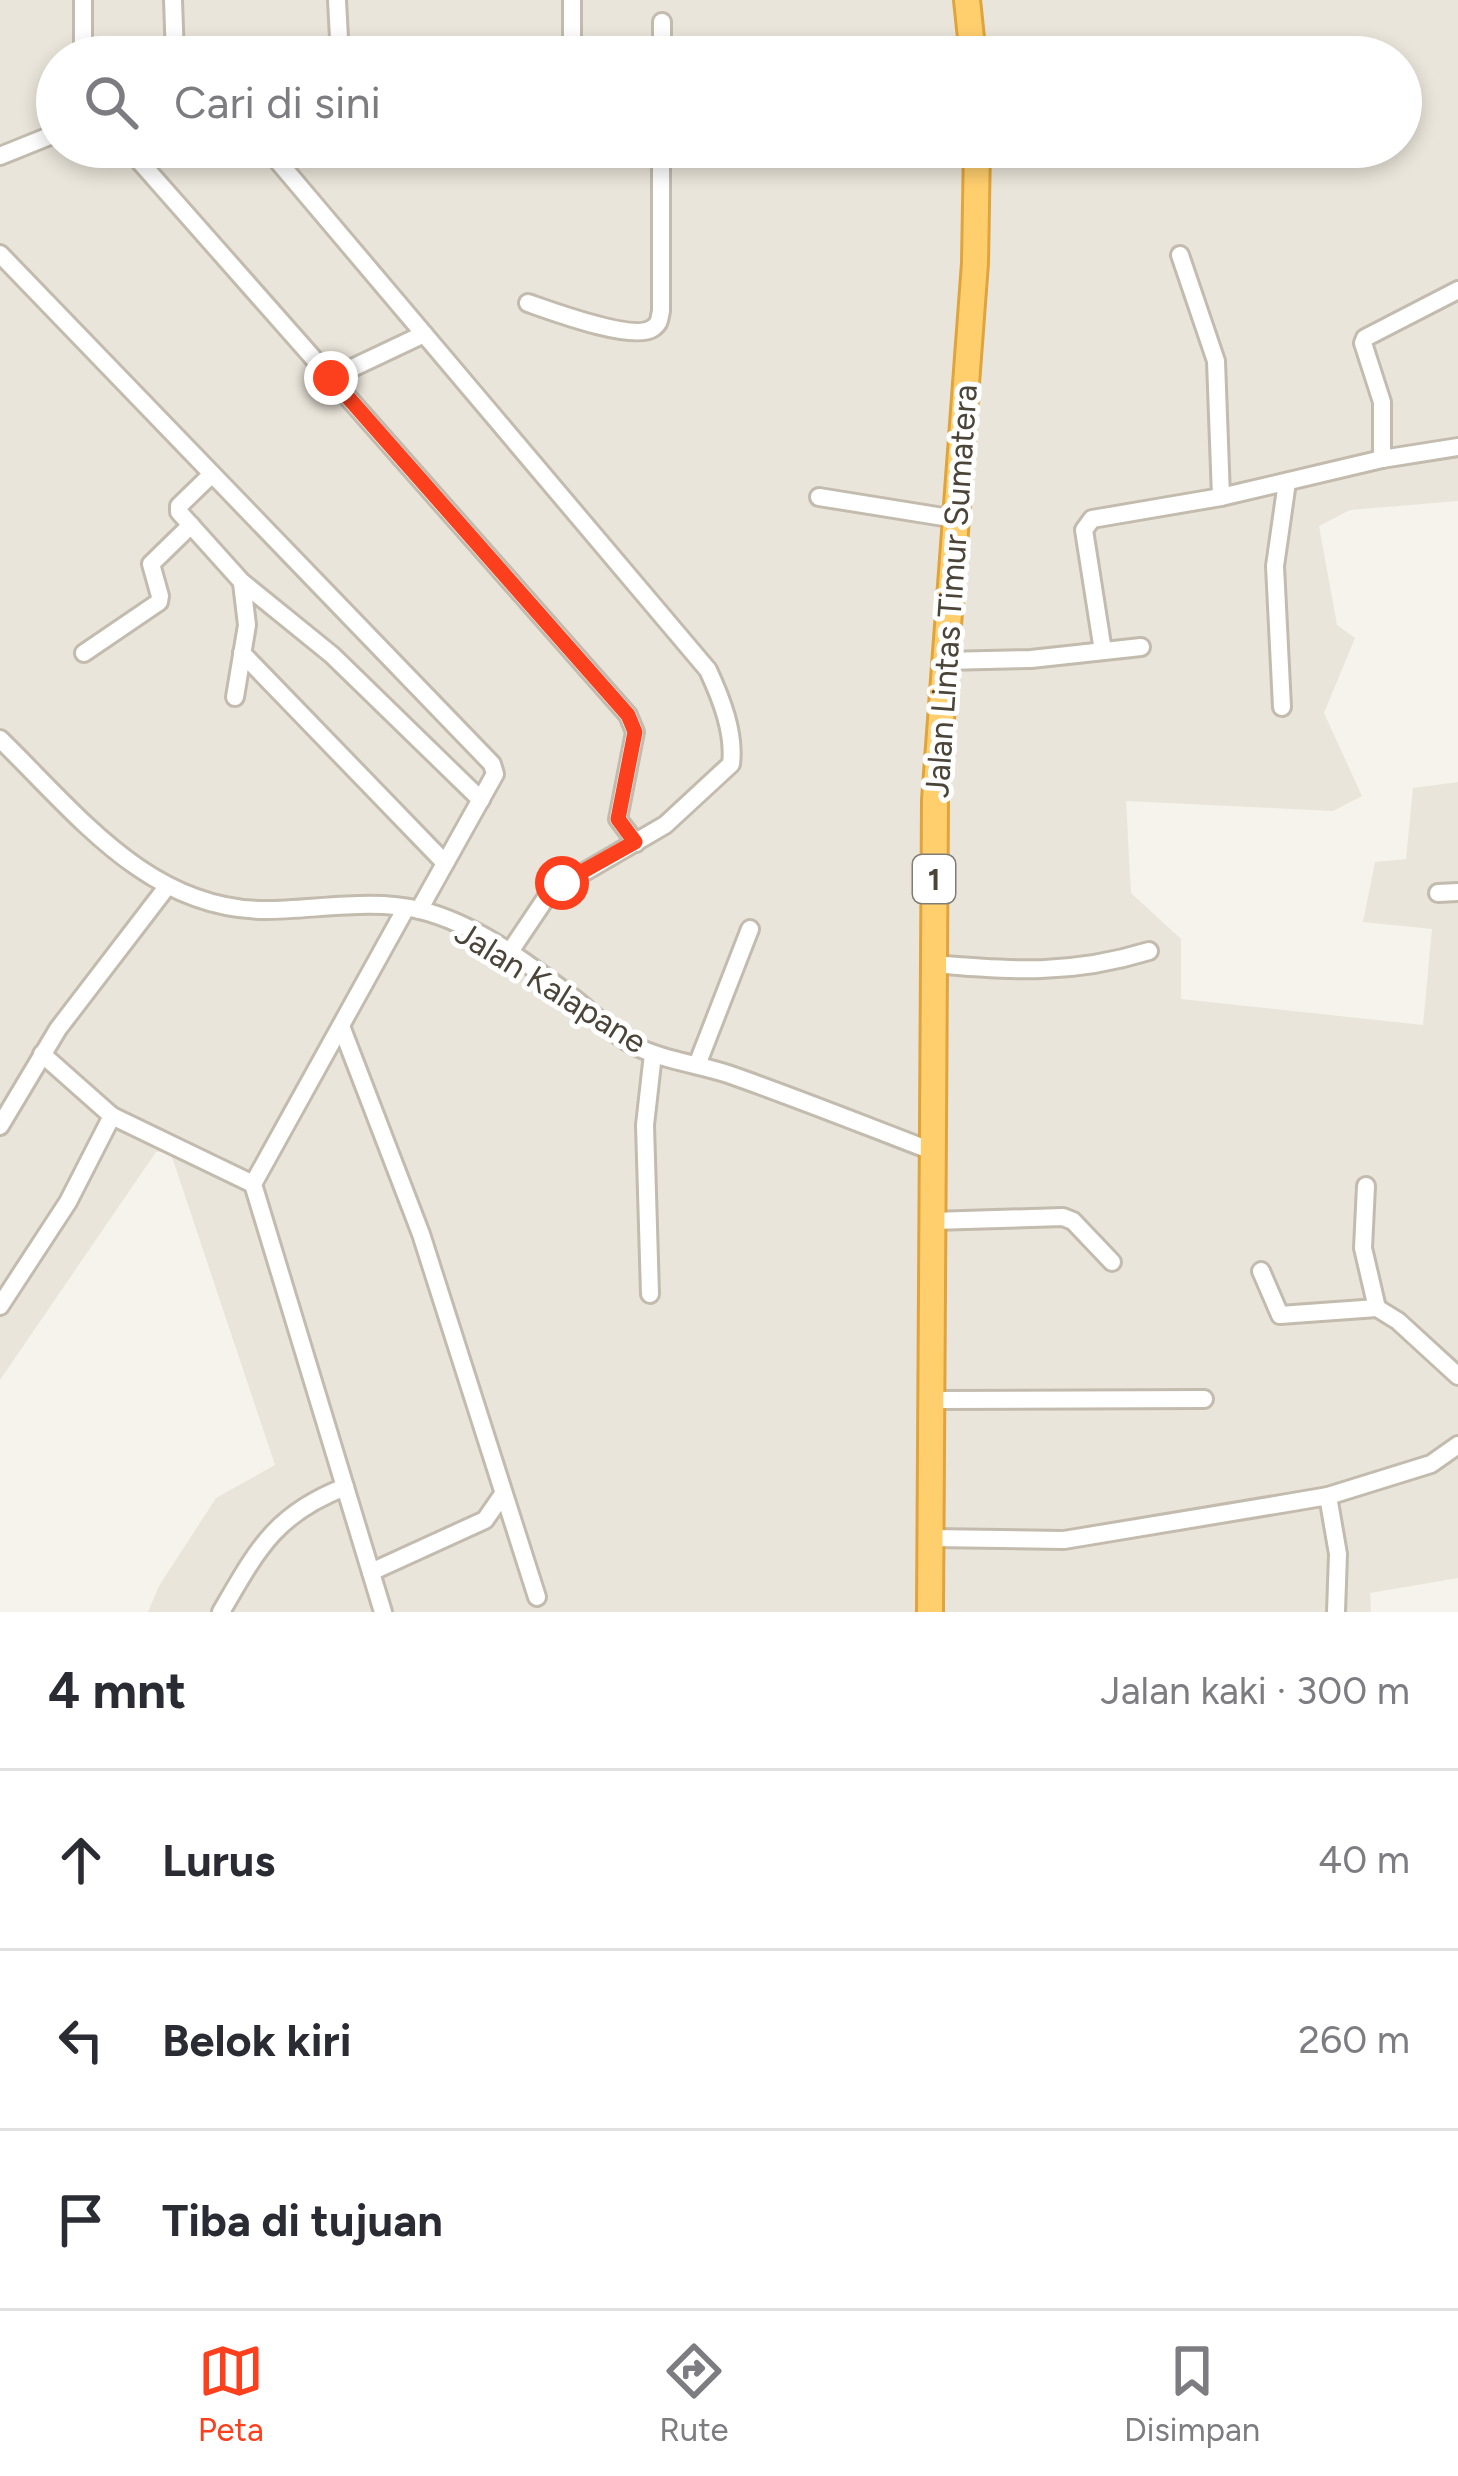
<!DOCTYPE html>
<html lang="id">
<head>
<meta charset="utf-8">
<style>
  :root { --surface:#fff; --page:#f2f2f3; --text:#2b2b33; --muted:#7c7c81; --line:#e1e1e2; --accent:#fc3f1d }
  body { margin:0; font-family:Figtree,sans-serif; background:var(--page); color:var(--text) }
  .stop { position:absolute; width:36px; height:36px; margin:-27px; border:9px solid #fc3f1d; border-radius:50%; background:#fff }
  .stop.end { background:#fc3f1d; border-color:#fff; box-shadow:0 3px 12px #0008 }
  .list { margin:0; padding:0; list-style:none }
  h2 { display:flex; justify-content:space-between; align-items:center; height:156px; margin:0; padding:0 48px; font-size:51px }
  h2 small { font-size:39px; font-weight:400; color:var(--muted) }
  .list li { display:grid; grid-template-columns:78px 1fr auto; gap:36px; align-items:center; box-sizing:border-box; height:180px; padding:0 48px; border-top:3px solid var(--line) }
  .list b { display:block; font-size:45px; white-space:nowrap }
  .list em { font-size:39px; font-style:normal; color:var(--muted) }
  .icon { flex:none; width:66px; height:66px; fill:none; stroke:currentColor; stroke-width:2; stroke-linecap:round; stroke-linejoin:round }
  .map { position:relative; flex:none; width:1458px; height:1612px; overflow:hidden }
  .search { position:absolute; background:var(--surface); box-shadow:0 6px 18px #0003; left:36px; right:36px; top:36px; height:132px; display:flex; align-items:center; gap:30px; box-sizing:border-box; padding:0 42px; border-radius:66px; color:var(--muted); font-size:45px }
  .sheet { height:696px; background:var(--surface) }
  nav { display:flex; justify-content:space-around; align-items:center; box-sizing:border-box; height:168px; border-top:3px solid var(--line); background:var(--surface); font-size:33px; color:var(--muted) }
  nav a { display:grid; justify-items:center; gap:6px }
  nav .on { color:var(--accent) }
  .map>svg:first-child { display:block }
  .residential { fill:#eae5da; fill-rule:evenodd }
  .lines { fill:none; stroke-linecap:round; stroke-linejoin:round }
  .minor-casing { stroke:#c2bbae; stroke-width:22 }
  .highway-casing { stroke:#e0a43c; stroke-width:30 }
  .minor { stroke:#fff; stroke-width:16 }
  .highway { stroke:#ffcf6e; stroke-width:24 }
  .route { stroke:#fc3f1d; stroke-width:15 }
  .labels { text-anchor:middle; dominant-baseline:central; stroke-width:10; stroke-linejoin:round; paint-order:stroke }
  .shield { fill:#fff; stroke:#817c74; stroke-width:3 }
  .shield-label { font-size:30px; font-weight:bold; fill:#4b4439 }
  .street-label { font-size:33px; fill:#4b4439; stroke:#fff }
</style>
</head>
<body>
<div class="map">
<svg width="1458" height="1612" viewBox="0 0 1458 1612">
  <rect width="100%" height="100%" fill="#f6f3ec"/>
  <path class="residential" d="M0,0H1458V501L1350,510L1319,526L1337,625L1355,638L1324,713L1362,796L1333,811L1126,801L1131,893L1181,939V999L1423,1025L1432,929L1363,922L1375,862L1406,859L1413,788L1458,782V1578L1370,1593L1371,1612H148L159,1586L216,1498L275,1465L170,1151L156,1152L0,1380ZM57,57H1401V147H57Z"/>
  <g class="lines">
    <g class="minor-casing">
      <g id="minor">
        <path d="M173,0L175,57"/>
        <path d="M337,0L340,57"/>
        <path d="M83,57V0"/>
        <path d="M572,57V0"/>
        <path d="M662,57V22"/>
        <path d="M127,147L628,715L635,732L618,819L636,843"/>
        <path d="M266,147L708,670C721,698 735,733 731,764L665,825L550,892L509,953"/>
        <path d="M525,147L560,150L610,147"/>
        <path d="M934,147L977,148"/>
        <path d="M0,156L57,133"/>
        <path d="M0,254L492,764L495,774L419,910"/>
        <path d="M1180,255L1216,361L1221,497"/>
        <path d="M528,303C551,311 634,342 653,328C660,323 659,320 661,311V147"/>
        <path d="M331,378L424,334"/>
        <path d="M1382,459V402L1363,343L1365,338L1458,290"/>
        <path d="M212,474L179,506V512L242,582L332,655L481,800"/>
        <path d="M819,497L956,519"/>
        <path d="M1103,651L1084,530L1092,519L1221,497L1382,459L1458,447"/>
        <path d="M84,653L159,602L160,596L151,564L191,525"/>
        <path d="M242,653L445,863"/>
        <path d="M945,661L1031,659L1141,647"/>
        <path d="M235,697L247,625L242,583"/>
        <path d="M1282,707L1275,566L1287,482"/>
        <path d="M0,739C77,814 149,910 265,910C314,910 372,898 420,910C477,924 530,965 576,1000C595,1015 612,1034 633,1045C662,1060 697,1064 728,1074C797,1098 864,1125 932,1151"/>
        <path d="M1438,893L1458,892"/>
        <path d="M933,964C1012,971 1071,975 1149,951"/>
        <path d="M341,1026L421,1234L537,1597"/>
        <path d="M697,1065L750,929"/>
        <path d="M112,1116L253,1184"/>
        <path d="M0,1126L58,1029L166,888"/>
        <path d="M1366,1186L1363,1248L1377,1308"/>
        <path d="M932,1221L1063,1217L1073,1221L1112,1262"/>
        <path d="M1261,1271L1280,1315L1377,1308L1398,1321L1458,1376"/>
        <path d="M650,1294L645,1125L653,1054"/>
        <path d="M0,1306L68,1202L112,1116L42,1054"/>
        <path d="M931,1400L1204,1399"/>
        <path d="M1328,1496L1338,1554L1336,1612"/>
        <path d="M931,1538L1064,1540L1287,1503L1328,1496L1431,1464L1458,1445"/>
        <path d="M371,1572L485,1520L503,1494"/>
        <path d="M221,1612C257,1550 275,1514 345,1487"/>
        <path d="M383,1612L253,1184L406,908"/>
      </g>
    </g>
    <g class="highway-casing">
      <g id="highway">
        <path d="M967,0L973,57"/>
        <path d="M930,1612L935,800L975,263L977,147"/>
      </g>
    </g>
    <use href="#minor" class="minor"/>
    <use href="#highway" class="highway"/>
  </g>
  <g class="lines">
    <path class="route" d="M331,378L628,715L635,732L618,819L635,842L562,883"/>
  </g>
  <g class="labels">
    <rect class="shield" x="913" y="855" width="42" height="48" rx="9"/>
    <g class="shield-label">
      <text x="934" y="879">1</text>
    </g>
    <g class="street-label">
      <text transform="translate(951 591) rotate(-86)">Jalan Lintas Timur Sumatera</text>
      <text transform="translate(551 987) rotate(32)">Jalan Kalapane</text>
    </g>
  </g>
</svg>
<div class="stop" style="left:562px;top:883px"></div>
<div class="stop end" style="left:331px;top:378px"></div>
<div class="search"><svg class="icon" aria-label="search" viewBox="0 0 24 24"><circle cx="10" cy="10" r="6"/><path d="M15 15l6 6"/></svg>Cari di sini</div>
</div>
<section class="sheet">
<h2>4 mnt<small>Jalan kaki · 300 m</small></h2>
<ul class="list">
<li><svg class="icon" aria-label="ahead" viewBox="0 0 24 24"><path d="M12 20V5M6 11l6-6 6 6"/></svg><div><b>Lurus</b></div><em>40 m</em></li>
<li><svg class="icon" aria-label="left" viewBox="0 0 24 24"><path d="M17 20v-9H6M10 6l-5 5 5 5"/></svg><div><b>Belok kiri</b></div><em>260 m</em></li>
<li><svg class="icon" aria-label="arrive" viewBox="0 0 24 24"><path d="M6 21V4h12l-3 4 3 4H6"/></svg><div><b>Tiba di tujuan</b></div></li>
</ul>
</section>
<nav>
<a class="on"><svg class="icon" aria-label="map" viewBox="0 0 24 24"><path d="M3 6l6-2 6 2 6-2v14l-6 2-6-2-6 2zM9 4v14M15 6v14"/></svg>Peta</a>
<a><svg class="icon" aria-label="directions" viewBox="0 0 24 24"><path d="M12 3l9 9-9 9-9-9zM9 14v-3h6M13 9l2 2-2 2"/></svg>Rute</a>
<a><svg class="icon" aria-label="saved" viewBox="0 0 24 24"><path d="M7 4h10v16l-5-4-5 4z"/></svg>Disimpan</a>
</nav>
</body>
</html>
